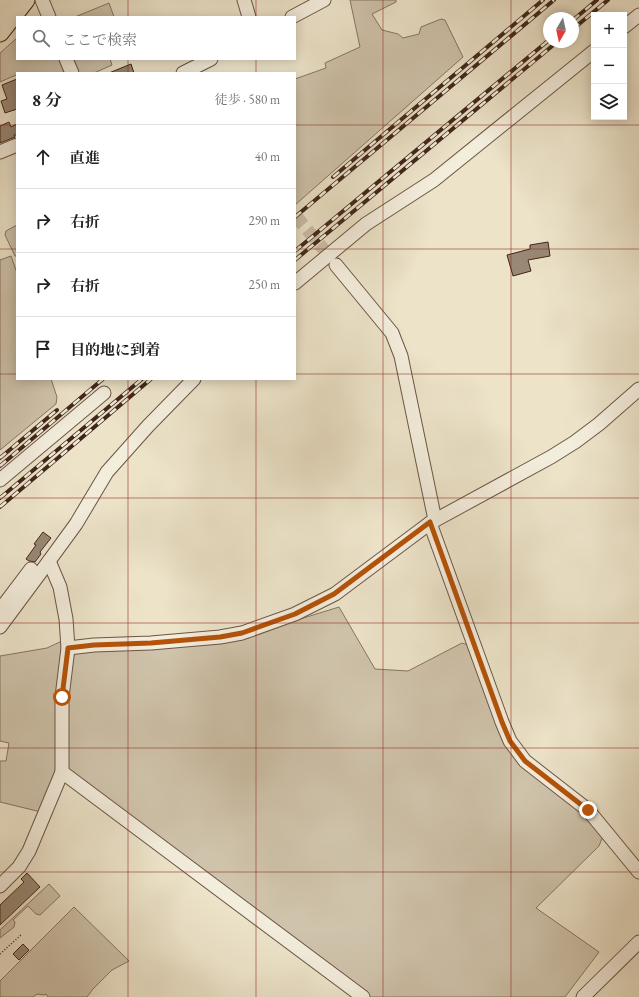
<!DOCTYPE html>
<html lang="ja">
<head>
<meta charset="utf-8">
<style>
  :root { --surface:#fff; --page:#f2f2f2; --text:#222; --muted:#767676; --line:#e0e0e0 }
  body { margin:0; font-family:"EB Garamond","Noto Serif JP",serif; background:var(--page); color:var(--text) }
  .controls { position:absolute; right:12px; top:12px; display:grid; overflow:hidden; border-radius:0px; box-shadow:0 2px 10px #0003 }
  .controls button { width:36px; height:36px; display:grid; place-items:center; padding:0; border:0; border-bottom:1px solid var(--line); background:var(--surface); color:var(--text); font:20px sans-serif }
  .compass { position:absolute; left:543px; top:12px; width:36px; height:36px; border-radius:50%; background:var(--surface); box-shadow:0 2px 10px #0003; rotate:189deg }
  .stop { position:absolute; width:12px; height:12px; margin:-9px; border:3px solid #b45309; border-radius:50%; background:#fff }
  .stop.end { background:#b45309; border-color:#fff; box-shadow:0 1px 4px #0008 }
  .list { margin:0; padding:0; list-style:none }
  h2 { display:flex; justify-content:space-between; align-items:center; height:52px; margin:0; padding:0 16px; font-size:17px }
  h2 small { font-size:13px; font-weight:400; color:var(--muted) }
  .list li { display:grid; grid-template-columns:26px 1fr auto; gap:12px; align-items:center; box-sizing:border-box; height:64px; padding:0 16px; border-top:1px solid var(--line) }
  .list b { display:block; font-size:15px; white-space:nowrap }
  .list em { font-size:13px; font-style:normal; color:var(--muted) }
  .icon { flex:none; width:22px; height:22px; fill:none; stroke:currentColor; stroke-width:2; stroke-linecap:round; stroke-linejoin:round }
  .map { position:relative; flex:none; width:639px; height:997px; overflow:hidden }
  .search { position:absolute; background:var(--surface); box-shadow:0 2px 10px #0003; left:16px; top:16px; width:280px; height:44px; display:flex; align-items:center; gap:10px; box-sizing:border-box; padding:0 14px; border-radius:0px; color:var(--muted); font-size:15px }
  .panel { position:absolute; background:var(--surface); box-shadow:0 2px 10px #0003; left:16px; top:72px; width:280px; height:308px; border-radius:0px }
  .map>svg:first-child { display:block }
  .green { fill:#cfc3ab; stroke:#887462 }
  .building { fill:#998875; stroke:#40261a }
  .lines { fill:none; stroke-linecap:round; stroke-linejoin:round }
  .minor-tunnel { stroke:#cabda6; stroke-width:13; stroke-dasharray:13 6; stroke-linecap:butt }
  .minor-casing { stroke:#6b5546; stroke-width:15 }
  .major-casing { stroke:#40261a; stroke-width:19 }
  .highway-casing { stroke:#40261a; stroke-width:21 }
  .path { stroke:#40261a; stroke-width:1.5; stroke-dasharray:1 2; stroke-linecap:butt }
  .minor { stroke:#f3eddc; stroke-width:13 }
  .major { stroke:#ece3c9; stroke-width:17 }
  .highway { stroke:#ece3c9; stroke-width:19 }
  .rail-casing { stroke:#40261a; stroke-width:4 }
  .rail { stroke:#f3eddc; stroke-width:2.5; stroke-dasharray:8; stroke-linecap:butt }
  .route { stroke:#b45309; stroke-width:5 }
  .grid { fill:none; stroke:#8f2418; stroke-width:1; stroke-opacity:0.55 }
</style>
</head>
<body>
<div class="map">
<svg width="639" height="997" viewBox="0 0 639 997">
  <rect width="100%" height="100%" fill="#ece3c9"/>
  <filter id="stains"><feTurbulence type="fractalNoise" baseFrequency=".005" numOctaves="4"/><feColorMatrix values="0 0 0 0 .2 0 0 0 0 .09 0 0 0 0 .02 0 0 0 .5 -.17"/></filter>
  <radialGradient id="worn" r=".72"><stop offset=".6" stop-color="#630" stop-opacity="0"/><stop offset="1" stop-color="#630" stop-opacity=".3"/></radialGradient>
  <g class="green">
    <path d="M350,0H396V2L372,14L382,30L398,34L403,38L419,34L421,27L441,19L445,20L463,57L295,205V79L326,68L325,63L360,47Z"/>
    <path d="M109,3L114,17H75Z"/>
    <path d="M17,38V59H62L68,73H17V75H16L0,82V53Z"/>
    <path d="M70,59H110L112,65L94,73H76Z"/>
    <path d="M17,225V256H15L5,235L6,231Z"/>
    <path d="M11,256L17,273V379H51L57,397L56,404L0,450V260Z"/>
    <path d="M339,607L375,669L408,671L462,643L474,647L510,741L605,831L599,846L536,908L599,952L565,997H355L65,769L64,697L72,651L245,636Z"/>
    <path d="M64,640L58,772L41,812L0,802V761H6L9,743L0,741V656L47,648Z"/>
    <path d="M49,884L60,896L40,915L36,914L28,906L13,920L15,922L14,927L0,938V930Z"/>
    <path d="M74,907L129,961L112,970L93,989L87,997H48L46,994L44,995L37,994L33,997H0V981Z"/>
  </g>
  <g class="building">
    <path d="M131,64L134,73H109Z"/>
    <path d="M17,79V109L5,113L1,101L7,99L2,85Z"/>
    <path d="M9,122L11,127L17,124V135H14L15,137L0,143V126Z"/>
    <path d="M548,242L550,256L528,260L531,271L513,276L507,255L530,249V245Z"/>
    <path d="M43,532L51,538L40,552L41,554L35,562L29,561L26,559L36,545L34,544Z"/>
    <path d="M27,873L40,887L0,925V905L24,882L21,879Z"/>
    <path d="M23,944L29,950L19,960L13,954Z"/>
  </g>
  <g class="lines">
    <path class="minor-tunnel" d="M295,215L335,263"/>
    <g class="minor-casing">
      <g id="minor">
        <path d="M42,0L49,17"/>
        <path d="M244,0L249,17"/>
        <path d="M292,17L324,0"/>
        <path d="M624,27L639,15"/>
        <path d="M66,59L72,73"/>
        <path d="M183,73L211,59"/>
        <path d="M0,152L17,145"/>
        <path d="M336,265L392,333L401,356L435,520"/>
        <path d="M295,283L366,224L434,180L594,51"/>
        <path d="M0,480L104,393"/>
        <path d="M430,523L502,722L510,741L525,761L588,810L639,872"/>
        <path d="M0,610L31,569"/>
        <path d="M0,627L49,561L76,524L107,472L148,426L194,379"/>
        <path d="M68,648L94,645L151,643L220,637L242,633L295,614L335,594L430,523L551,457L575,442L599,424L639,389"/>
        <path d="M62,772L363,997"/>
        <path d="M0,886L19,867L29,851L62,772V697L68,648L66,619L60,587L49,561"/>
        <path d="M583,997L639,942"/>
      </g>
    </g>
    <g class="major-casing">
      <path id="major" d="M0,33L26,0"/>
    </g>
    <g class="highway-casing">
      <path id="highway" d="M0,10L9,0"/>
    </g>
    <path class="path" d="M0,954L22,934"/>
    <use href="#minor" class="minor"/>
    <use href="#major" class="major"/>
    <use href="#highway" class="highway"/>
    <g class="rail-casing">
      <g id="rail">
        <path d="M573,20L597,0"/>
        <path d="M573,29L608,0"/>
        <path d="M333,177L543,0"/>
        <path d="M295,217L554,0"/>
        <path d="M295,251L549,40"/>
        <path d="M295,260L557,42"/>
        <path d="M0,458L57,410"/>
        <path d="M0,466L103,379"/>
        <path d="M0,498L142,379"/>
        <path d="M0,507L151,379"/>
      </g>
    </g>
    <use href="#rail" class="rail"/>
  </g>
  <g class="lines">
    <path class="route" d="M62,697L68,648L94,645L151,643L220,637L242,633L295,614L334,594L430,522L502,722L510,741L525,761L588,810"/>
  </g>
  <path class="grid" d="M128,0V17M256,0V17M383,0V997M511,0V997M128,59V73M256,59V73M0,125H17M295,125H639M0,249H17M295,249H639M0,374H17M295,374H639M128,379V997M256,379V997M0,498H639M0,623H639M0,748H639M0,872H639"/>
  <rect width="100%" height="100%" filter="url(#stains)"/>
  <rect width="100%" height="100%" fill="url(#worn)"/>
</svg>
<div class="controls">
<button>+</button>
<button>−</button>
<button><svg class="icon" aria-label="layers" viewBox="0 0 24 24"><path d="M12 4l9 5-9 5-9-5zM3 14l9 5 9-5"/></svg></button>
</div>
<svg class="compass" viewBox="-18 -18 36 36"><path d="M0-13l5 13h-10z" fill="#e53935"/><path d="M0 13l5-13h-10z" fill="#767676"/></svg>
<div class="stop" style="left:62px;top:697px"></div>
<div class="stop end" style="left:588px;top:810px"></div>
<div class="search"><svg class="icon" aria-label="search" viewBox="0 0 24 24"><circle cx="10" cy="10" r="6"/><path d="M15 15l6 6"/></svg>ここで検索</div>
<section class="panel">
<h2>8 分<small>徒歩 · 580 m</small></h2>
<ul class="list">
<li><svg class="icon" aria-label="ahead" viewBox="0 0 24 24"><path d="M12 20V5M6 11l6-6 6 6"/></svg><div><b>直進</b></div><em>40 m</em></li>
<li><svg class="icon" aria-label="right" viewBox="0 0 24 24"><path d="M7 20v-9h11M14 6l5 5-5 5"/></svg><div><b>右折</b></div><em>290 m</em></li>
<li><svg class="icon" aria-label="right" viewBox="0 0 24 24"><path d="M7 20v-9h11M14 6l5 5-5 5"/></svg><div><b>右折</b></div><em>250 m</em></li>
<li><svg class="icon" aria-label="arrive" viewBox="0 0 24 24"><path d="M6 21V4h12l-3 4 3 4H6"/></svg><div><b>目的地に到着</b></div></li>
</ul>
</section>
</div>
</body>
</html>
